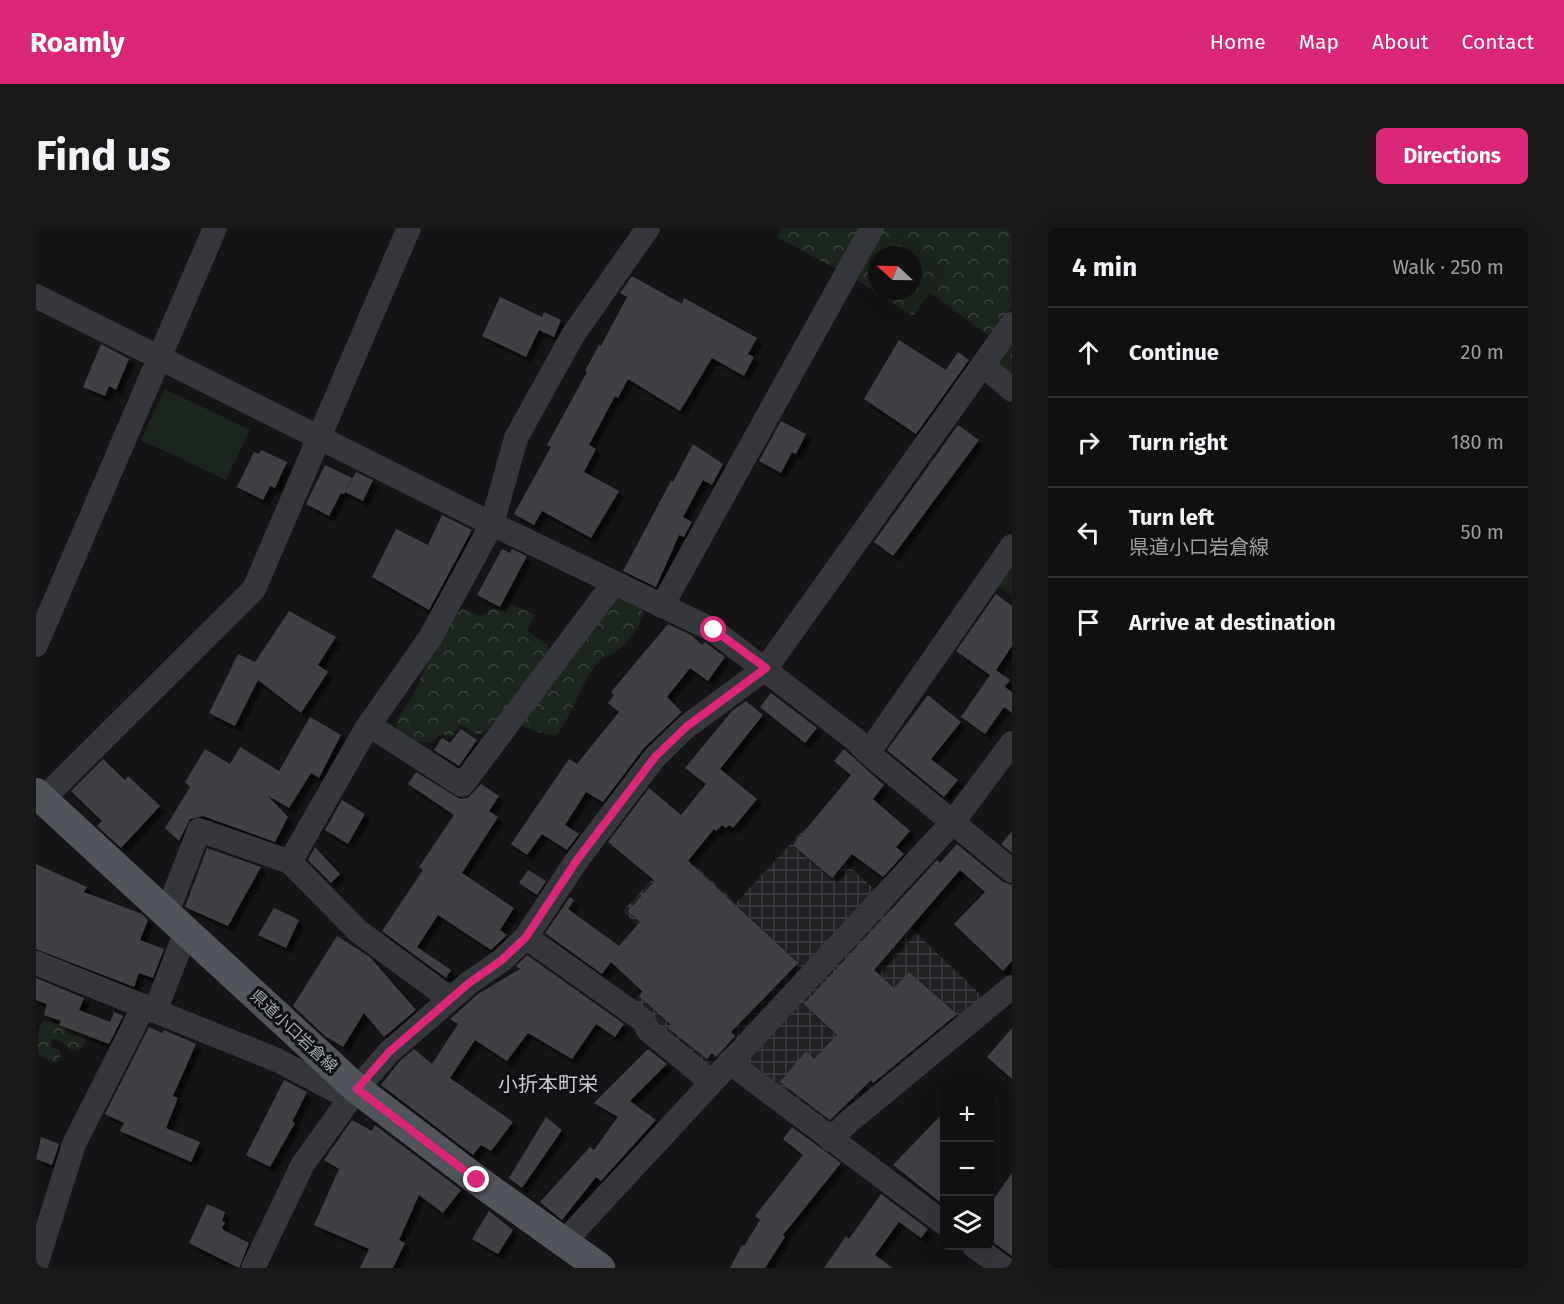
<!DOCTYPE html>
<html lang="en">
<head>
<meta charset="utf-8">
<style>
  :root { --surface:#101011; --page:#19191a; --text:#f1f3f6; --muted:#9c9d9f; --line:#303031; --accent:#db2777 }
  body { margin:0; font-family:"Fira Sans","Noto Sans JP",sans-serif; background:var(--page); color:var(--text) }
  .controls { position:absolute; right:18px; bottom:18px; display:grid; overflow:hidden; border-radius:9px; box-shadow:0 6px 24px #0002 }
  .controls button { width:54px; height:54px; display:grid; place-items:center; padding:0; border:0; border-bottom:2px solid var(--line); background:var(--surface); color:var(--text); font:30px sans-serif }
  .compass { position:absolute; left:832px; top:18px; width:54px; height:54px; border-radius:50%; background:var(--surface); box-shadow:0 6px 24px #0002; rotate:292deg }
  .stop { position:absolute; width:18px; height:18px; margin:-14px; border:4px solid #db2777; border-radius:50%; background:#fff }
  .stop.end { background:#db2777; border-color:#fff; box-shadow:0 2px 6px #0008 }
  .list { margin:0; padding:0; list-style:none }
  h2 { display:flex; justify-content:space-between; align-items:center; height:78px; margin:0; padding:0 24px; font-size:26px }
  h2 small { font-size:20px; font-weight:400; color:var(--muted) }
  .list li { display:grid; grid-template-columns:39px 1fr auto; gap:18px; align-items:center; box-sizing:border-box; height:90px; padding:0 24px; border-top:2px solid var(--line) }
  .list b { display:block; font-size:22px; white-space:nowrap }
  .list p { margin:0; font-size:20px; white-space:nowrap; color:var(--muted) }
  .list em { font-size:20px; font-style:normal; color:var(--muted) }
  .icon { flex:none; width:33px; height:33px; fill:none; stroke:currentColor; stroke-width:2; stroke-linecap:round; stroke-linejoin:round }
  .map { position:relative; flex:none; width:976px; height:1040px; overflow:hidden; border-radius:9px }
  header { display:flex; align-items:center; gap:36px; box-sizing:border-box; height:84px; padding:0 30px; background:var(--accent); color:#fff }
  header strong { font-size:28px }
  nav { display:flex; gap:33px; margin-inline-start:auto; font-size:21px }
  .intro { display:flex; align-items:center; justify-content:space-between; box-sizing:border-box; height:144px; padding:0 36px }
  h1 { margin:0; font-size:42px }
  .button { padding:15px 27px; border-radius:9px; background:var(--accent); color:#fff; font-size:21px; font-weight:700 }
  main { display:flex; gap:36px; padding:0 36px }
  aside { flex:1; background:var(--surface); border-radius:9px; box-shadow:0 6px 24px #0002 }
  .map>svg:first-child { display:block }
  .industrial { fill:url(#industrial-grid) }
  .grass { fill:url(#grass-tufts) }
  .forest { fill:url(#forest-crowns); fill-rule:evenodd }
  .pitch { fill:#1c251d }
  .building { fill:#3f4044; filter:url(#shadow) }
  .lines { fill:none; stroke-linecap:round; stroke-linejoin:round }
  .minor { stroke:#35373c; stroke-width:24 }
  .major { stroke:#51545b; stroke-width:30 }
  .route { stroke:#db2777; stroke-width:8 }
  .labels { text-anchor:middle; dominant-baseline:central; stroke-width:6; stroke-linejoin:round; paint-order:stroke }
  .street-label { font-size:16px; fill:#a6acb8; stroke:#101012 }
  .quarter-label { font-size:20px; fill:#c7cbd3; stroke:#101012 }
</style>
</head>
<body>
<header>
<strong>Roamly</strong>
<nav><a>Home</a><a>Map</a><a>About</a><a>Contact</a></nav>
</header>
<div class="intro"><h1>Find us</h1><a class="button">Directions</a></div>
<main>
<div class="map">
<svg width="976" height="1040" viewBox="0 0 976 1040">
  <defs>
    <pattern id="industrial-grid" width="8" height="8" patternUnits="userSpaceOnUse" patternTransform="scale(1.5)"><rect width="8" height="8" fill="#212124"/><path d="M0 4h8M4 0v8" fill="none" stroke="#3e3f42"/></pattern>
    <pattern id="grass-tufts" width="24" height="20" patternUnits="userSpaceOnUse" patternTransform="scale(1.5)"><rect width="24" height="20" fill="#1c251d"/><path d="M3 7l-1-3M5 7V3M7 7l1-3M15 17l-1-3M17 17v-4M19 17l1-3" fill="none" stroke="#3a423c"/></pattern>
    <pattern id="forest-crowns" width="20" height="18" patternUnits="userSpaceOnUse" patternTransform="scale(1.5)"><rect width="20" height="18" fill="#1c251d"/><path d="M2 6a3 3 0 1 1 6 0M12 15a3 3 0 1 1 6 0" fill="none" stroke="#3a423c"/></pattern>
    <filter id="shadow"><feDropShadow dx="5.5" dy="5.5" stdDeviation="1.5" flood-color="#0009"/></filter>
  </defs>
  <rect width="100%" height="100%" fill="#151517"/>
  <g class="industrial">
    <path d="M770,599L839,662L672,843L597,773L630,737L611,706L587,683L643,622L700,675Z"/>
    <path d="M852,678L949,771L789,900L709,839V829Z"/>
  </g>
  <g class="grass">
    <path d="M976,107V152L959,131Z"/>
    <path d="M976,332V367L960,356Z"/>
  </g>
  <g class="forest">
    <path d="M746,0H828L804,43L741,9Z"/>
    <path d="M844,0H976V79L955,109L894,65L877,88L816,49ZM841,27H877V63H841Z"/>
    <path d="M582,366L603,377L607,385C602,401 594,413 580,423C575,427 568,429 564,433C544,454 538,484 521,507C509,507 490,501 480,494Z"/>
    <path d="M476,376L499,387L491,403L512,417L513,427L462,496L442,507L428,498H423L415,509L406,506L393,515L375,512L360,500L361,491L376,470L394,429L420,385L427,381L446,388L456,380L469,382Z"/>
    <path d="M9,792L35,800L51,810L46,821L36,823L26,814L16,811L15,819L23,822L25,827L21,835C15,833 8,832 3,827C0,817 1,798 9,792Z"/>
  </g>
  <path class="pitch" d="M129,161L214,202L190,252L105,212Z"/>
  <g class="building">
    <path d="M596,48L646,76L648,70L721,110L712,126L718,129L708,148L676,130L644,183L592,151L582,170L579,168L553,217L560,221L548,244L583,263L555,310L506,283L498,297L478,286L515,219L511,217L551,144L549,143L563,117L565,118L591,69L584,65Z"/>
    <path d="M464,69L506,89L508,84L525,92L518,109L503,102L490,129L446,108Z"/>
    <path d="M863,112L910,142L922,124L933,132L880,206L828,171Z"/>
    <path d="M65,116L93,131L80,162L73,158L69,168L47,159Z"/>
    <path d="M745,193L770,206L760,226L756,224L745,245L723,233Z"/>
    <path d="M922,197L943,212L857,328L838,314Z"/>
    <path d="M657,216L687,236L676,257L667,252L647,289L656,294L648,309L643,307L620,359L587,343L635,253L637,254Z"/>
    <path d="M225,222L251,234L239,260L234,258L227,272L201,259L218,224L223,226Z"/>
    <path d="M289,237L316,250L308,266L305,265L293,288L270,276Z"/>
    <path d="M320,244L337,252L327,273L309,264Z"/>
    <path d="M406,287L436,302L393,382L336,349L360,301L392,317Z"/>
    <path d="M466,321L474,325L476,321L491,328L464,379L441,367Z"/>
    <path d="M960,366L976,378V418L960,442L974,452L969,459L976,464V485L968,479L949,506L925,489L954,447L920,423Z"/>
    <path d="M253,383L300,409L282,437L292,444L265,485L222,452L199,498L173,485L202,426L219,434Z"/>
    <path d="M632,396L655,407L666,417L669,414L689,429L672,453L654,440L631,469L646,484L608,520L567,574L550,564L529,597L543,606L531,622L506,606L491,627L475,616L533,531L541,536L583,484L572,475L578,467L575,464Z"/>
    <path d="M735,465L781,500L769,515L724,479Z"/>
    <path d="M892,467L925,494L895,531L922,552L908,569L851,522Z"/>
    <path d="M710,473L727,487L684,541L721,571L697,600L693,597L690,600L686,597L680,603L678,601L652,633L762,735L695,804L699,808L680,829L676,825L671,831L632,800L635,797L603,768L607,764L575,734L566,746L509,705L534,669L538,672L532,681L583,718L604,694L592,683L619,653L572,614L613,560L645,587L670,556L649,540L696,483Z"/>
    <path d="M274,489L305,507L283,550L275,545L253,580L232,568L252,589L239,614L167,588L154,591L143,613L129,600L154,559L149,554L169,521L194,536L204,519L243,543Z"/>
    <path d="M425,501L441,512L423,538L398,522L406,510L414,515Z"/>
    <path d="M808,521L848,557L837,571L874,603L860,619L868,626L847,649L816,626L796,650L757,617L815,547L798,533Z"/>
    <path d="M67,531L89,552L92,548L124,578L85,620L61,598L66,593L35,563Z"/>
    <path d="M380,544L424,571L432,570L445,556L463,568L453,583L462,589L426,645L478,680L464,702L471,707L455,722L402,687L381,719L415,742L410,750L346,703L387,642L383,639L418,587L372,556Z"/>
    <path d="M306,572L329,586L312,616L289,602Z"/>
    <path d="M976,603V625L965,616Z"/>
    <path d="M921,616L967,654L976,657V733L967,743L918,696L949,664L924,642L838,742L858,760L873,744L921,786L837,855L835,852L794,892L744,854L770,823L778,831L801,807L768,776L901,632L904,635Z"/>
    <path d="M279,619L304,646L295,655L272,632Z"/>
    <path d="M171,620L225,639L192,698L149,679Z"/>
    <path d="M0,636L51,659L48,664L106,686L112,692L104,712L128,721L117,750L103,745L98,759L0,721Z"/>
    <path d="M492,642L510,653L501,667L483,655Z"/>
    <path d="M238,680L263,692L250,720L222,707Z"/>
    <path d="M301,708L334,729L380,782L348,809L328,785L307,819L289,808L257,778Z"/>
    <path d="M491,727L588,796L579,809L560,796L536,831L492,805L471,833L439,812L414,850L477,894L455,923L445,917L437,927L345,857L363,834L378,821L396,836L422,796L414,791L442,766L484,741L480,738Z"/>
    <path d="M0,750L48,770L43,782L74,794L78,784L87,788L73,816L23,797L25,793L8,787L11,776L0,772Z"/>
    <path d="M113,799L126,805L128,802L160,816L137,868L142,870L130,900L164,914L155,934L84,903L88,895L69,886Z"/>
    <path d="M976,800V851L951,829Z"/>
    <path d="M612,821L631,836L594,873L620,892L565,953L560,949L526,992L504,974L554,919L558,922L582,889L558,875Z"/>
    <path d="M248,852L271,864L256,894L259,895L234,939L210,927Z"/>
    <path d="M909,883V978L857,937Z"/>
    <path d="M510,889L526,902L486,960L473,950Z"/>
    <path d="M316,892L336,903L339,897L425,962L407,985L383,967L363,1012L369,1015L357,1040H324L333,1021L278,997L303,941L288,932Z"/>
    <path d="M756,899L805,935L747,1007L749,1009L729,1040H694L706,1017L708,1018L724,992L719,988L767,927L747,911Z"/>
    <path d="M5,909L23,916L16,937L0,931Z"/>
    <path d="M976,945V1028L954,1012V976Z"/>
    <path d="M845,966L892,1001L885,1010L863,994L839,1027L857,1040H788L810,1008L813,1011Z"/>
    <path d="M171,976L189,984L186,993L189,994L186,1000L189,1003L213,1015L203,1040L153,1015Z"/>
    <path d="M453,983L477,1002L462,1026L436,1011Z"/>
  </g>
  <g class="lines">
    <g class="minor">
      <path d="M0,68L456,296L677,402L820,512L832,525L976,643"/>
      <path d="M947,137L976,162"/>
      <path d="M626,378L836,0"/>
      <path d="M0,417L179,0"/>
      <path d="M333,497L426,557L578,355"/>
      <path d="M832,525L976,318"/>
      <path d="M7,571L218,361L373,0"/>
      <path d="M254,634L330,501L394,410L456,296L480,210L537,107L612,0"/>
      <path d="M131,685L163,602L254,634L322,703L414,771"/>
      <path d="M490,709L608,793L612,802L675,854"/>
      <path d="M0,735L241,832L300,863L321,861"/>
      <path d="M119,783L150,704"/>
      <path d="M693,834L909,996"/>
      <path d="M795,912L810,896L976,759"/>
      <path d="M526,1016L917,594L976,515"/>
      <path d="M938,1018L968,1040"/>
      <path d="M0,1037L38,916L108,778"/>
      <path d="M217,1040L267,936L321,861L353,824L433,755L466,732L490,709L541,632L619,529L650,499L730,440L976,96"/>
    </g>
    <path class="major" d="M0,565L321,861L441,952L564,1040"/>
  </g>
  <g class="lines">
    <path class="route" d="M441,952L321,861L353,824L433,755L466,732L490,709L541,632L619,529L650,499L730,440L678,402"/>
  </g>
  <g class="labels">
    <g class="street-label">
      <text transform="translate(258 803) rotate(43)">県道小口岩倉線</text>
    </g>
    <g class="quarter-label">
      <text x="512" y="856">小折本町栄</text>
    </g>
  </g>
</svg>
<div class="controls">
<button>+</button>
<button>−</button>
<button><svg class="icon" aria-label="layers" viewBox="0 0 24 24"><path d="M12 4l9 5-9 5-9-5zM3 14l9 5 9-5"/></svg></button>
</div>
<svg class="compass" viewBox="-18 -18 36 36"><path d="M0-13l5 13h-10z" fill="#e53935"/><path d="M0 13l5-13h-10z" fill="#9c9d9f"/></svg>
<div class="stop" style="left:678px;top:402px"></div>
<div class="stop end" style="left:441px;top:952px"></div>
</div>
<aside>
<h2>4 min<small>Walk · 250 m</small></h2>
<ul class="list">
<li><svg class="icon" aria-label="ahead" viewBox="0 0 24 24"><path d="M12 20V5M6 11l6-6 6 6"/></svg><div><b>Continue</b></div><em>20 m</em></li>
<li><svg class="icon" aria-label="right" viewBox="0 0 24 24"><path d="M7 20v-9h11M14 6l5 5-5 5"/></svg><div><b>Turn right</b></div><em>180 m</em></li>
<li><svg class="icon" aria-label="left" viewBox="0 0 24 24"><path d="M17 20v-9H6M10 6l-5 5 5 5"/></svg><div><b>Turn left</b><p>県道小口岩倉線</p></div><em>50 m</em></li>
<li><svg class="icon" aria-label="arrive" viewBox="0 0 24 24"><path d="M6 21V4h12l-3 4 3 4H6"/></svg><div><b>Arrive at destination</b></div></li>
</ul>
</aside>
</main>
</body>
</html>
